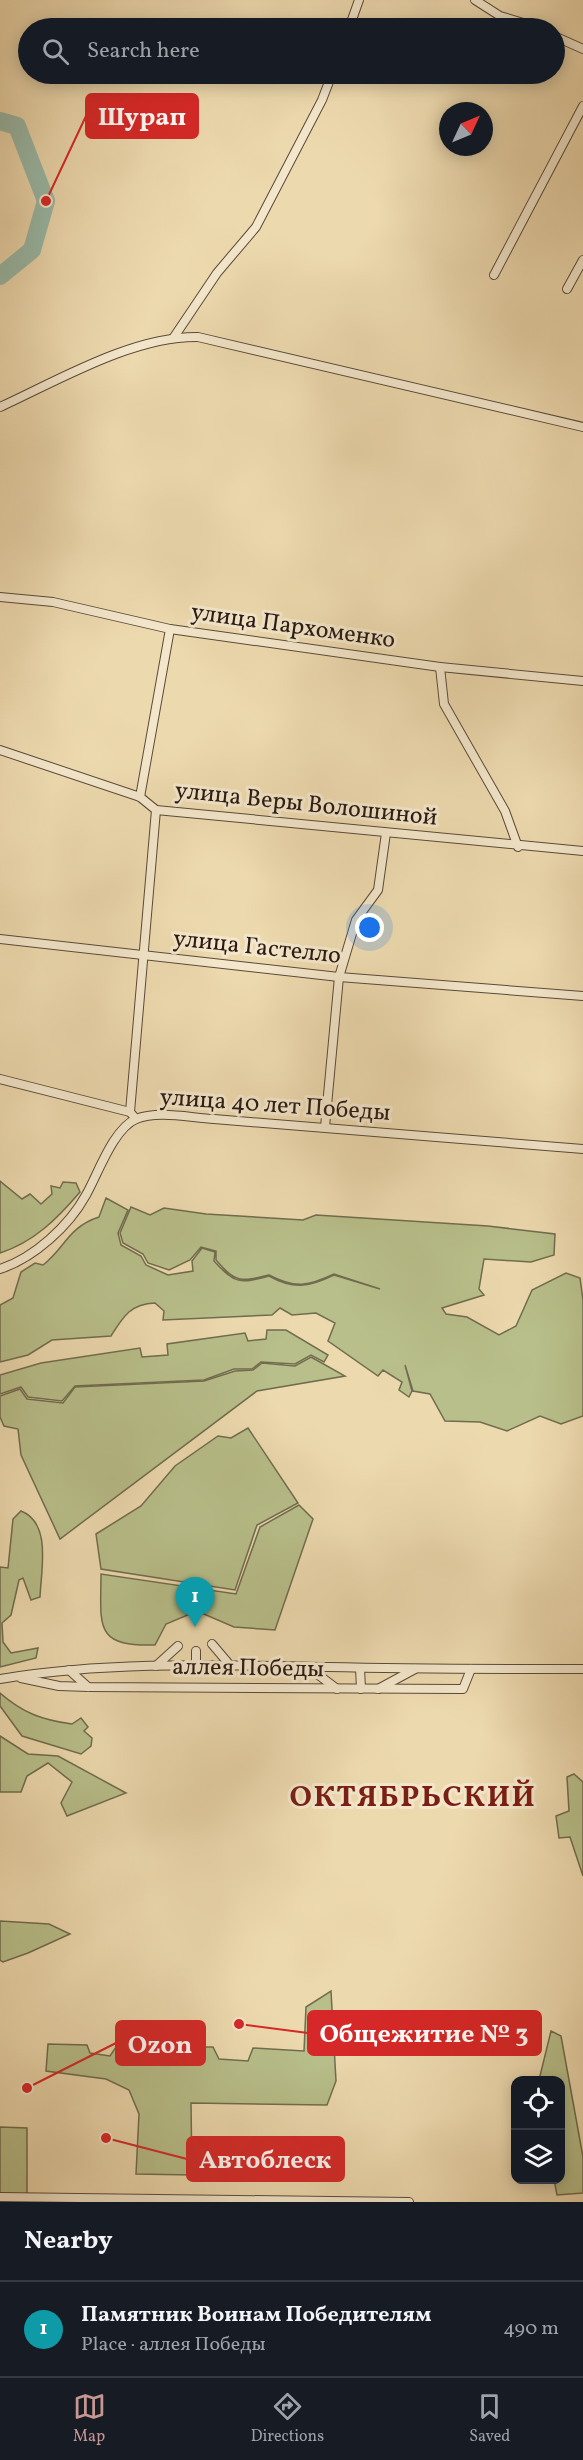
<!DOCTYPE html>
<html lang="en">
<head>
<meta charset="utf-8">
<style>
  :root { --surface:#171b24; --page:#242831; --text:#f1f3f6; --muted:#9ea1a6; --line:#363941; --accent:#c59692 }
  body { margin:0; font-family:Vollkorn,serif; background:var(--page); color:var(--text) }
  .controls { position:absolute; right:18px; bottom:18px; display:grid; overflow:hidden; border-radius:12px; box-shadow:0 3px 15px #0003 }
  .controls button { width:54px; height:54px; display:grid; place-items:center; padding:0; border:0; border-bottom:2px solid var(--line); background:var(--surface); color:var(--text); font:30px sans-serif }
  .compass { position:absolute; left:439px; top:102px; width:54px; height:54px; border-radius:50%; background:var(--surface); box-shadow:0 3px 15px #0003; rotate:46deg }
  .you { position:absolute; left:370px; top:928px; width:21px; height:21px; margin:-15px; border:4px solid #fff; border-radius:50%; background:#1a73e8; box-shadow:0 0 0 9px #1a73e833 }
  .badge { display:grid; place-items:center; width:39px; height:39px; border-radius:50%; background:var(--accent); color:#fff; font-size:20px; font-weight:700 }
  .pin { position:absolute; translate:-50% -50px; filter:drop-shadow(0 2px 3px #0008) }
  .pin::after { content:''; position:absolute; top:32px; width:21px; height:18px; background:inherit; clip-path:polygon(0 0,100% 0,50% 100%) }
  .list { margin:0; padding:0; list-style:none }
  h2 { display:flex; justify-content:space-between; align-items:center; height:78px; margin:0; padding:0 24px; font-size:26px }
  h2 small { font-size:20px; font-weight:400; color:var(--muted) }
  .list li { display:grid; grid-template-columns:39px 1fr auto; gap:18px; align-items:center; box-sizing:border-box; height:96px; padding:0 24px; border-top:2px solid var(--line) }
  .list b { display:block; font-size:22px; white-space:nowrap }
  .list p { margin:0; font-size:20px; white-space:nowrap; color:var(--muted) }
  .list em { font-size:20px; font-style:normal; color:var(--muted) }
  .icon { flex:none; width:33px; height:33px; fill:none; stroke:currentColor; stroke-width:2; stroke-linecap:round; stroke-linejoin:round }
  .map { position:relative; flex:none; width:583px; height:2202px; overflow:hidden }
  .search { position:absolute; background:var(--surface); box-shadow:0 3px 15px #0003; left:18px; right:18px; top:18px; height:66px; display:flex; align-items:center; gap:15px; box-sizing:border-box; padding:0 21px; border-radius:33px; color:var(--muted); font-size:22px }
  .sheet { height:174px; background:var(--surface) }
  nav { display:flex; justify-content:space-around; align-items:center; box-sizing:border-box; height:84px; border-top:2px solid var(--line); background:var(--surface); font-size:16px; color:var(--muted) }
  nav a { display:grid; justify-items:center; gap:3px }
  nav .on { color:var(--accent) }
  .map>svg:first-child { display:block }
  .green { fill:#b8bf8a; stroke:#706c4f; stroke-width:1.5 }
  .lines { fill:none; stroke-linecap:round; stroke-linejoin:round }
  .river { stroke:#99baa9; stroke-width:18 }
  .street-casing { stroke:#5a4a3a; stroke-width:10 }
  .street { stroke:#f3e6ca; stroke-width:8 }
  .labels { text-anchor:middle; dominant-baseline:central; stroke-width:6; stroke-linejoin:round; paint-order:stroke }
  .street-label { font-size:24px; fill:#291a14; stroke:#f3e6ca }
  .district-label { font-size:30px; font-weight:bold; letter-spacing:1.5px; fill:#7a1f14; stroke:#f3e6ca }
  .leader { fill:none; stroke:#d62828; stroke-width:2 }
  .callout-dot { fill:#d62828; stroke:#f3e6ca; stroke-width:2 }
  .callout { fill:#d62828; stroke:#d62828; stroke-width:2 }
  .callout-label { font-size:26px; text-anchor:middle; font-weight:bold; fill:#fff }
</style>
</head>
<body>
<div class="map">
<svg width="583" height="2202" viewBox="0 0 583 2202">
  <rect width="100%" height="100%" fill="#edd9ae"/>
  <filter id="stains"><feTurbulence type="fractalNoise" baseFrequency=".00333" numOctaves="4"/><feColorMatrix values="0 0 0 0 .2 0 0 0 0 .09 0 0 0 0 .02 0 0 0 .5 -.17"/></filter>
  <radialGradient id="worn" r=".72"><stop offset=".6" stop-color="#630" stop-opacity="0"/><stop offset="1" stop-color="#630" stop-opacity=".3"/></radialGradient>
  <g class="green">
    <path d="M0,1181L22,1199L30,1194L41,1204L52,1194L51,1186L60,1188L63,1182L76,1183L80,1192C57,1219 34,1242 0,1253Z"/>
    <path d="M106,1198L128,1210L118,1233L121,1245L141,1256L146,1265L168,1275L193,1271L192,1261L202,1248L215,1252L214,1261C235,1284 240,1284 269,1276C294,1290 309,1287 334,1275L380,1289L334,1274C309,1286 295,1289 269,1275C240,1282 236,1283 216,1260V1251L201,1247L190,1260L169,1270L148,1263L143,1254L123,1243L120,1233L131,1207L150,1215L164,1208L206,1214L303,1220L316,1215L488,1226L555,1234L554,1255L531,1262L484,1259L479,1289L484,1295L442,1308L446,1314L467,1317L499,1335L516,1326L532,1290L566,1273L580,1278L583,1300V1416L561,1424L540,1416L507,1431L480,1422L445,1421L430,1394L413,1391L405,1365L412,1391L409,1397L399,1390L402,1382L383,1370L378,1376L328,1341L335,1323L316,1313L292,1315L280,1308L272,1315L163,1320L164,1311L155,1303C130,1304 123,1317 111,1336L52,1340L28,1355L0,1362V1305L13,1298L21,1272L35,1263L43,1265C65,1248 68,1227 99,1217Z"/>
    <path d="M267,1330H286L328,1355L324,1362L311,1355L295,1364L261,1362L252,1369H234L204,1380L75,1386L62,1401L28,1397L21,1387L0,1394V1375L41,1363L140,1348L142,1357L168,1355L167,1344L245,1333L248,1341L266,1339Z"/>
    <path d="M311,1357L345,1376L257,1391L60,1539L21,1455L18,1429L4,1426L0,1417V1396L20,1389L27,1399L63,1403L75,1387L204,1381L235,1371L253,1370L262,1363L295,1366Z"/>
    <path d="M248,1428L298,1503L257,1525L235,1590L101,1569L96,1534L141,1506L175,1466L218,1436L231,1438Z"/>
    <path d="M299,1505L313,1519L275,1630L234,1627L197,1611L166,1624L155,1645C93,1647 101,1625 101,1574L236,1594L260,1527Z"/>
    <path d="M21,1511C52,1523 41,1570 40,1597L31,1600L23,1578L19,1580L11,1615L2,1623L3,1642L11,1653L38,1648L36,1658L0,1667V1567L8,1568L13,1519Z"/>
    <path d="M0,1693C23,1713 42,1720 72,1724L81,1718L88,1727L84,1731L92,1738L91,1746L81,1754L22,1736L0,1706Z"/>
    <path d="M0,1736L28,1754L58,1756L126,1793L67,1816L61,1803L72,1782L48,1763L27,1776L21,1792H0Z"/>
    <path d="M574,1774L583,1782V1876L570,1837L559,1838L556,1816L569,1811L567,1777Z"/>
    <path d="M0,1921L49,1924L70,1934L28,1953L3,1962L0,1960Z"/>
    <path d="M331,1991L336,2081L327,2105L191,2103L192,2175L136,2174L139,2114L129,2090L106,2079L46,2071L48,2044L87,2045L90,2053L110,2056L116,2047H213L219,2059L248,2061L253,2048L304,2051L306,2007Z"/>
    <path d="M551,2031L561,2036L583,2157V2193L557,2195L554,2180H560V2080H539Z"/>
    <path d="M0,2127L27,2128V2194H0Z"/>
  </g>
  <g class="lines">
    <path class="river" d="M0,121L17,126L46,201L32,250L0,276"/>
    <g class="street-casing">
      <g id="street">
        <path d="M475,0L500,16L540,28"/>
        <path d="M349,28L359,0"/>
        <path d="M554,36L583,49"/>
        <path d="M494,275L583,106"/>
        <path d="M567,289L583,260"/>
        <path d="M174,337L217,273L256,227L322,100L332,74"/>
        <path d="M0,407C59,380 133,336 198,337L583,427"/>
        <path d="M0,597L53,602L170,629L440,667L583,681"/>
        <path d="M440,667L444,704L505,811L518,847"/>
        <path d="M0,750L140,797L156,810L583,851"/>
        <path d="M140,797L170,629"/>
        <path d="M0,939L339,977L583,996"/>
        <path d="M0,1079L130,1112"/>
        <path d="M136,1119L130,1112L156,810"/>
        <path d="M325,1127L339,977L356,920L378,890L386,833"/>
        <path d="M0,1269C34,1258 69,1226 86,1195C98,1174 113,1129 136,1119C158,1110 191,1118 214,1119L583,1149"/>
        <path d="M212,1644L229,1664"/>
        <path d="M196,1651V1671"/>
        <path d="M156,1666L178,1646"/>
        <path d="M308,1667L337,1689"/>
        <path d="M360,1668L361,1689"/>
        <path d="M69,1670L88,1687"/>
        <path d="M21,1678L59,1686L88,1687L463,1689L471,1669"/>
        <path d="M0,1679C108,1661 219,1665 328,1667C413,1669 498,1669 583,1669"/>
        <path d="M378,1689L415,1669"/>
        <path d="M0,2197L409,2202"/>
      </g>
    </g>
    <use href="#street" class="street"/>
  </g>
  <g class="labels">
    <g class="street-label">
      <text transform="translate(293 627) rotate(8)">улица Пархоменко</text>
      <text transform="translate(306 805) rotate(6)">улица Веры Волошиной</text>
      <text transform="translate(257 948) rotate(6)">улица Гастелло</text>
      <text transform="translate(275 1106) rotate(4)">улица 40 лет Победы</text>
      <text transform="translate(248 1669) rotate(1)">аллея Победы</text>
    </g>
    <g class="district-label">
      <text x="413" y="1798">ОКТЯБРЬСКИЙ</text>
    </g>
  </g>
  <path class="leader" d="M46 201L86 116M239 2024L308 2033M27 2088L116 2043M106 2138L187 2159"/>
  <g class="callout-dot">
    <circle cx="46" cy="201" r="6"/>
    <circle cx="239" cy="2024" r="6"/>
    <circle cx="27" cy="2088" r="6"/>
    <circle cx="106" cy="2138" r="6"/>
  </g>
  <g class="callout">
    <rect x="86" y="94" width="112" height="44" rx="6"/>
    <rect x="308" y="2011" width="233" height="44" rx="6"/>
    <rect x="116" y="2021" width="89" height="44" rx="6"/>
    <rect x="187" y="2137" width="157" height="44" rx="6"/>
  </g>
  <g class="callout-label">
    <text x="142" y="125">Шурап</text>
    <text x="424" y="2042">Общежитие № 3</text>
    <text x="160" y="2053">Ozon</text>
    <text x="265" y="2168">Автоблеск</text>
  </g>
  <rect width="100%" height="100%" filter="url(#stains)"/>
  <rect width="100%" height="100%" fill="url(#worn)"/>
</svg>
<div class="controls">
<button><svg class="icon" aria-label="locate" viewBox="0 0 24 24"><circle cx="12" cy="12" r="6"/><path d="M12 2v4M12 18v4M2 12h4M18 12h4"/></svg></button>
<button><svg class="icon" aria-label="layers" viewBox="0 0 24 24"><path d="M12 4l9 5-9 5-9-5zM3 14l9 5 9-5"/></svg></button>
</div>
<svg class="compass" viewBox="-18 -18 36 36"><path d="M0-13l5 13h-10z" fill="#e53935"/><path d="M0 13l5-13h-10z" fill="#9ea1a6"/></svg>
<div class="you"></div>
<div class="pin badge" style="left:195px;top:1627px;background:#0f9aa8">1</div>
<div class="search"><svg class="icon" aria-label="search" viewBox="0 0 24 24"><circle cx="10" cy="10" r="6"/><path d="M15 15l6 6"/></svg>Search here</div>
</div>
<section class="sheet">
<h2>Nearby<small></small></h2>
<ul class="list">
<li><span class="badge" style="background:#0f9aa8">1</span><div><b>Памятник Воинам Победителям</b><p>Place · аллея Победы</p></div><em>490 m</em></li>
</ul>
</section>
<nav>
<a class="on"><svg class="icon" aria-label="map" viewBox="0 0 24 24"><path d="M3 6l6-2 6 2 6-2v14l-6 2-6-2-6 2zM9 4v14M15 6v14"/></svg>Map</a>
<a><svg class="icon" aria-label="directions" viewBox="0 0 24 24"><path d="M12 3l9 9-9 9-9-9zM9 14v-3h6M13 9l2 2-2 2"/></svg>Directions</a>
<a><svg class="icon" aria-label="saved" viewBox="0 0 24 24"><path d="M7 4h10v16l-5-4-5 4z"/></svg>Saved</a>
</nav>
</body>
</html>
